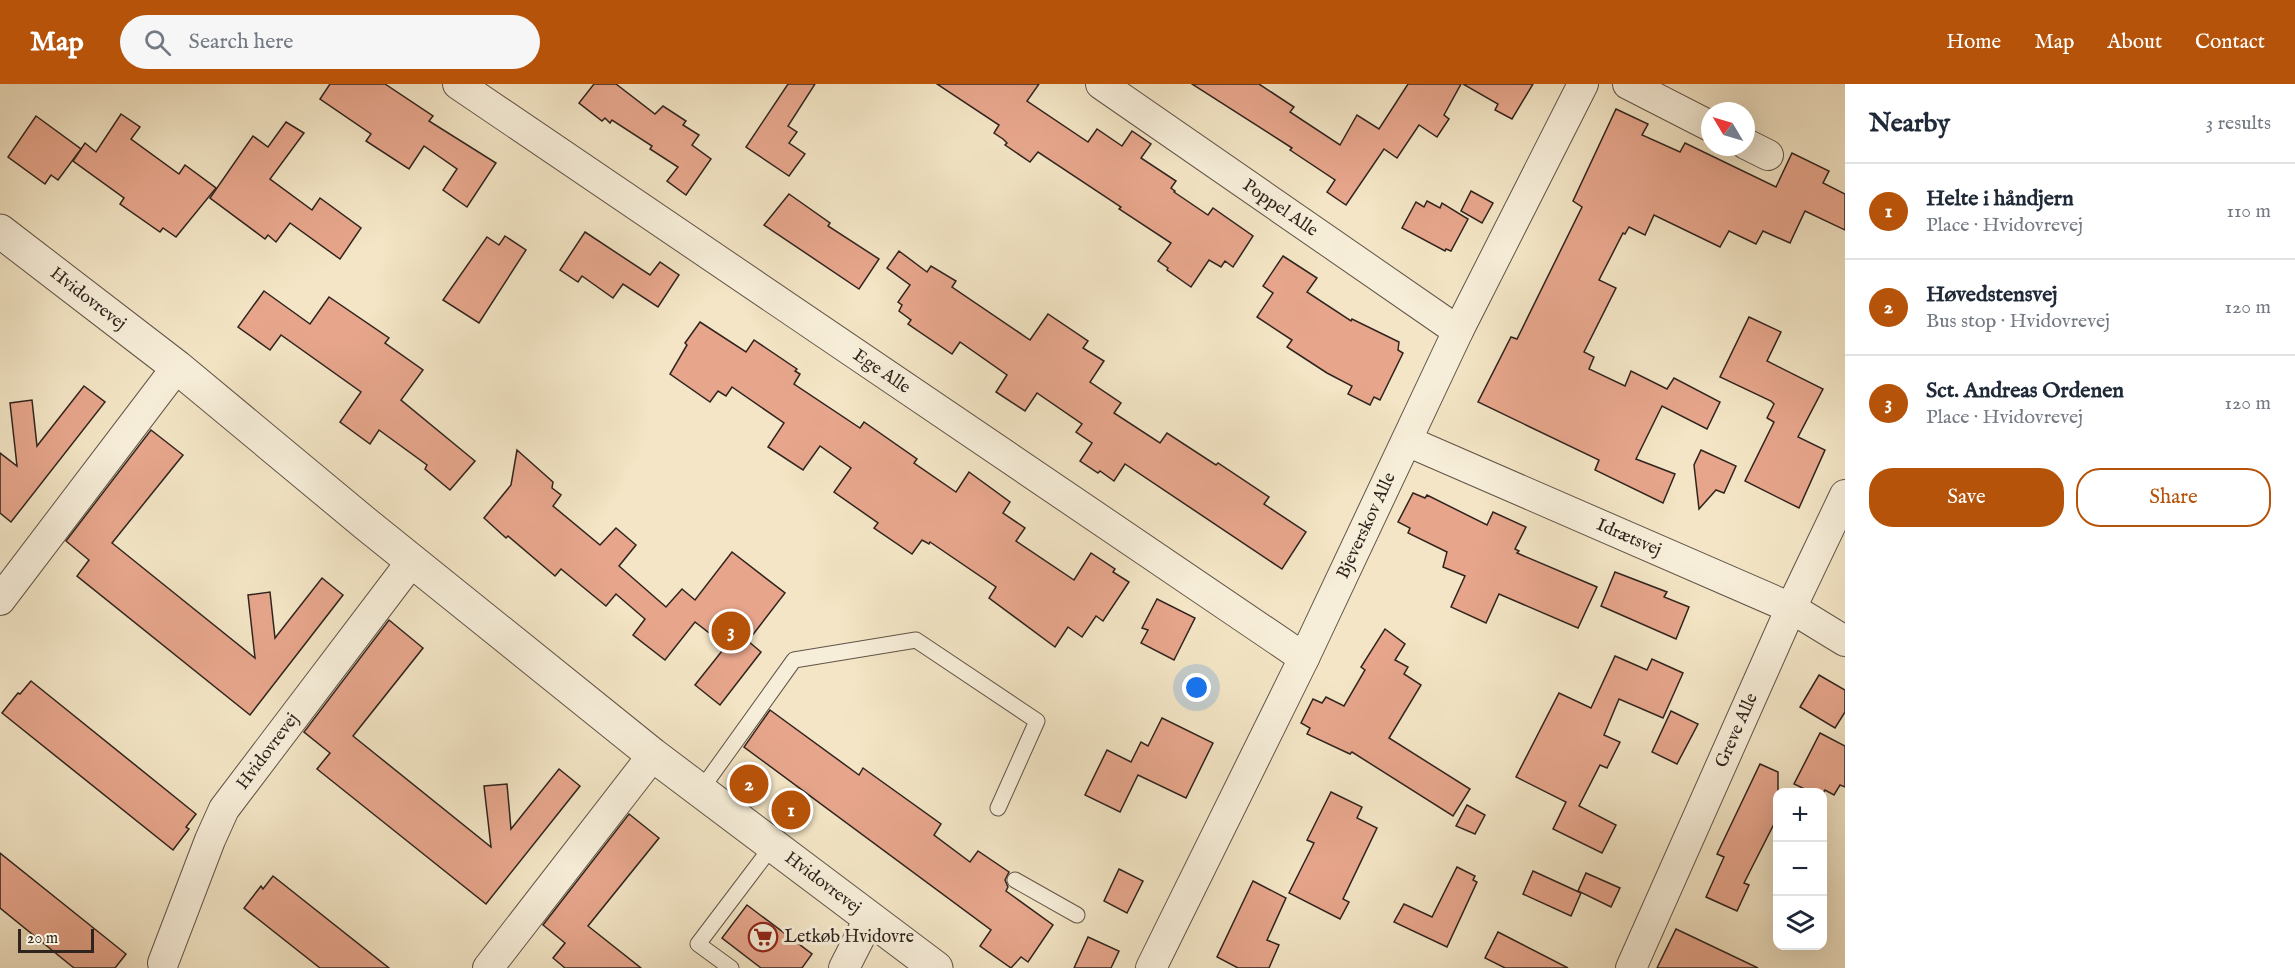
<!DOCTYPE html>
<html lang="en">
<head>
<meta charset="utf-8">
<style>
  :root { --surface:#fff; --page:#f6f6f7; --text:#1f2937; --muted:#747a83; --line:#e0e1e3; --accent:#b45309 }
  body { margin:0; font-family:"IM FELL English",serif; background:var(--page); color:var(--text) }
  .controls { position:absolute; right:18px; bottom:18px; display:grid; overflow:hidden; border-radius:12px; box-shadow:0 6px 24px #0002 }
  .controls button { width:54px; height:54px; display:grid; place-items:center; padding:0; border:0; border-bottom:2px solid var(--line); background:var(--surface); color:var(--text); font:30px sans-serif }
  .compass { position:absolute; left:1701px; top:18px; width:54px; height:54px; border-radius:50%; background:var(--surface); box-shadow:0 6px 24px #0002; rotate:308deg }
  .scale { position:absolute; left:18px; bottom:15px; width:76px; box-sizing:border-box; padding-left:6px; border:3px solid #30241e; border-top:0; font-size:16px; line-height:21px; white-space:nowrap; color:#30241e; -webkit-text-stroke:4px #f7eed9; paint-order:stroke }
  .you { position:absolute; left:1197px; top:604px; width:21px; height:21px; margin:-15px; border:4px solid #fff; border-radius:50%; background:#1a73e8; box-shadow:0 0 0 9px #1a73e833 }
  .badge { display:grid; place-items:center; width:39px; height:39px; border-radius:50%; background:var(--accent); color:#fff; font-size:20px; font-weight:700 }
  .pin { position:absolute; translate:-50% -50%; border:3px solid #fff; box-shadow:0 2px 6px #0006 }
  .list { margin:0; padding:0; list-style:none }
  h2 { display:flex; justify-content:space-between; align-items:center; height:78px; margin:0; padding:0 24px; font-size:26px }
  h2 small { font-size:20px; font-weight:400; color:var(--muted) }
  .list li { display:grid; grid-template-columns:39px 1fr auto; gap:18px; align-items:center; box-sizing:border-box; height:96px; padding:0 24px; border-top:2px solid var(--line) }
  .list b { display:block; font-size:22px; white-space:nowrap }
  .list p { margin:0; font-size:20px; white-space:nowrap; color:var(--muted) }
  .list em { font-size:20px; font-style:normal; color:var(--muted) }
  .actions { display:flex; gap:12px; padding:18px 24px }
  .actions a { flex:1; padding:14px 0; border:2px solid var(--accent); border-radius:24px; text-align:center; font-size:21px; color:var(--accent) }
  .actions .main { background:var(--accent); color:#fff }
  .icon { flex:none; width:33px; height:33px; fill:none; stroke:currentColor; stroke-width:2; stroke-linecap:round; stroke-linejoin:round }
  .map { position:relative; flex:none; width:1845px; height:884px; overflow:hidden }
  header { display:flex; align-items:center; gap:36px; box-sizing:border-box; height:84px; padding:0 30px; background:var(--accent); color:#fff }
  header strong { font-size:28px }
  nav { display:flex; gap:33px; margin-inline-start:auto; font-size:21px }
  .search { width:420px; height:54px; background:var(--page); display:flex; align-items:center; gap:15px; box-sizing:border-box; padding:0 21px; border-radius:33px; color:var(--muted); font-size:22px }
  main { display:flex }
  aside { flex:1; background:var(--surface) }
  .map>svg:first-child { display:block }
  .building { fill:#e7a68c; stroke:#30241e; stroke-width:1.5 }
  .lines { fill:none; stroke-linecap:round; stroke-linejoin:round }
  .service-casing { stroke:#615448; stroke-width:17 }
  .minor-casing { stroke:#615448; stroke-width:32 }
  .tertiary-casing { stroke:#615448; stroke-width:35 }
  .service { stroke:#f7eed9; stroke-width:15 }
  .minor { stroke:#f7eed9; stroke-width:30 }
  .tertiary { stroke:#f7eed9; stroke-width:33 }
  .labels { text-anchor:middle; dominant-baseline:central; stroke-width:6; stroke-linejoin:round; paint-order:stroke }
  .street-label { font-size:18px; fill:#30241e; stroke:#f7eed9 }
  .poi-label { font-size:18px; fill:#30241e; stroke:#f7eed9; text-anchor:start }
</style>
</head>
<body>
<header>
<strong>Map</strong>
<div class="search"><svg class="icon" aria-label="search" viewBox="0 0 24 24"><circle cx="10" cy="10" r="6"/><path d="M15 15l6 6"/></svg>Search here</div>
<nav><a>Home</a><a>Map</a><a>About</a><a>Contact</a></nav>
</header>
<main>
<div class="map">
<svg width="1845" height="884" viewBox="0 0 1845 884">
  <rect width="100%" height="100%" fill="#f3e5c5"/>
  <filter id="stains"><feTurbulence type="fractalNoise" baseFrequency=".00333" numOctaves="4"/><feColorMatrix values="0 0 0 0 .2 0 0 0 0 .09 0 0 0 0 .02 0 0 0 .5 -.17"/></filter>
  <radialGradient id="worn" r=".72"><stop offset=".6" stop-color="#630" stop-opacity="0"/><stop offset="1" stop-color="#630" stop-opacity=".3"/></radialGradient>
  <g class="building">
    <path d="M330,0H385L433,32L429,37L496,79L467,123L443,106L457,85L424,62L409,85L366,57L371,50L320,15Z"/>
    <path d="M594,0H616L655,30L663,22L686,37L683,41L699,51L692,61L711,75L686,111L667,97L678,83L650,65L652,62L612,36L610,39L605,34L602,37L579,19Z"/>
    <path d="M788,0H815L788,42L797,48L789,59L805,70L789,92L746,63Z"/>
    <path d="M937,0H1039L1027,17L1088,58L1097,45L1122,62L1132,47L1151,60L1141,74L1176,97L1171,104L1175,107L1174,108L1208,131L1213,124L1253,152L1233,183L1225,177L1221,183L1209,176L1191,203L1167,186L1168,184L1158,177L1171,159L1119,125L1121,123L1038,68L1030,78L1005,61L1007,59L1003,55L994,49L999,41Z"/>
    <path d="M1192,0H1259L1294,23L1290,28L1340,61L1357,31L1379,45L1408,0H1461L1444,31L1449,35L1437,53L1419,41L1397,74L1384,65L1346,121L1327,108L1335,96L1290,66L1292,64Z"/>
    <path d="M1463,0H1533L1512,35L1495,26L1498,20Z"/>
    <path d="M1616,25L1648,40L1642,51L1680,68L1685,59L1776,103L1792,69L1829,87L1823,99L1845,110V146L1805,127L1790,159L1763,147L1756,160L1729,147L1720,163L1654,131L1645,151L1629,143L1625,150L1623,149L1599,196L1616,204L1584,268L1594,273L1589,285L1625,302L1631,287L1667,305L1674,294L1720,318L1707,345L1662,322L1636,375L1675,390L1663,419L1595,386L1599,376L1478,318L1511,253L1517,255L1582,123L1573,117Z"/>
    <path d="M121,30L140,43L131,55L179,90L185,81L216,104L176,153L163,144L160,148L120,120L124,114L73,77L85,59L96,68Z"/>
    <path d="M36,32L81,65L58,96L51,91L45,100L8,73Z"/>
    <path d="M286,38L304,49L270,95L312,126L320,114L361,144L340,175L290,139L276,158L268,151L265,155L210,114L253,52L268,63Z"/>
    <path d="M1471,107L1493,119L1482,139L1461,127Z"/>
    <path d="M789,110L830,139L828,142L879,175L859,205L764,141Z"/>
    <path d="M1427,117L1440,124L1442,119L1468,135L1451,167L1446,165L1445,167L1402,144L1416,118L1424,123Z"/>
    <path d="M585,148L650,191L660,178L679,191L658,223L623,200L613,214L582,192L578,198L560,186Z"/>
    <path d="M505,152L526,166L479,239L443,216L487,153L499,161Z"/>
    <path d="M899,167L927,188L931,182L956,197L952,203L1030,256L1048,230L1088,257L1083,264L1104,277L1090,298L1121,319L1114,329L1160,359L1167,349L1216,381L1218,379L1269,413L1264,420L1306,448L1282,485L1125,380L1114,397L1100,387L1098,389L1080,377L1092,359L1076,348L1082,340L1037,309L1025,327L996,308L1007,291L960,258L952,270L908,240L911,236L899,227L902,221L898,218L910,201L887,184Z"/>
    <path d="M1283,172L1317,194L1307,208L1351,237L1352,235L1399,258L1398,266L1403,269L1380,316L1374,313L1370,321L1348,310L1352,302L1327,289L1287,263L1292,256L1257,233L1273,209L1263,202Z"/>
    <path d="M264,207L310,240L329,213L389,254L385,259L423,286L401,316L475,377L450,406L425,385L427,381L379,346L370,360L340,338L361,308L281,251L270,266L238,243Z"/>
    <path d="M1749,233L1781,248L1767,277L1823,305L1798,353L1825,366L1799,424L1745,397L1774,338L1767,334L1774,320L1771,317L1720,293Z"/>
    <path d="M700,238L746,268L754,256L797,285L795,287L800,290L794,300L860,344L864,338L917,375L914,379L956,408L969,388L1010,418L1003,429L1025,444L1016,457L1074,496L1091,469L1115,485L1113,488L1129,498L1103,537L1096,532L1082,553L1068,543L1055,563L989,514L996,503L930,458L929,460L922,456L912,470L874,444L878,439L834,408L851,384L820,362L803,386L768,363L784,339L732,303L726,312L718,307L710,318L670,290L687,261L685,259Z"/>
    <path d="M84,302L105,318L11,438L0,429V369L17,382L10,319L32,316L37,362Z"/>
    <path d="M151,346L183,371L112,459L255,574L248,511L270,508L275,554L322,494L343,511L250,631L77,492L89,476L66,457Z"/>
    <path d="M517,366L553,398L552,404L561,411L553,422L600,461L616,444L636,461L619,482L666,523L682,505L695,516L732,468L785,509L748,557L761,568L720,621L695,601L726,562L695,538L665,576L633,551L645,535L616,510L606,522L561,485L555,492L508,452L506,454L484,434L511,401Z"/>
    <path d="M1701,366L1736,382L1724,409L1716,406L1699,425L1694,381Z"/>
    <path d="M1413,409L1425,414L1427,411L1487,441L1493,428L1526,443L1515,465L1519,467L1517,469L1597,503L1578,544L1499,510L1486,539L1451,523L1465,492L1443,483L1447,468L1408,449L1410,444L1398,438Z"/>
    <path d="M1615,488L1667,508L1664,513L1689,523L1676,555L1601,522Z"/>
    <path d="M1157,515L1195,534L1174,576L1141,559L1148,546L1142,544Z"/>
    <path d="M389,536L423,564L353,652L491,763L484,702L507,700L511,745L559,685L580,702L486,820L317,685L330,669L304,648Z"/>
    <path d="M1385,545L1405,560L1395,576L1408,583L1404,590L1421,601L1389,654L1470,705L1453,732L1352,668L1350,670L1307,650L1310,644L1301,639L1313,615L1322,619L1326,613L1344,622L1365,586L1361,583Z"/>
    <path d="M1615,572L1647,586L1652,575L1683,589L1663,634L1619,615L1604,651L1620,658L1607,684L1600,681L1579,722L1616,741L1602,769L1553,745L1566,718L1516,693L1559,609L1591,624Z"/>
    <path d="M1819,591L1845,606V628L1835,644L1800,623Z"/>
    <path d="M31,597L196,730L186,743L189,745L173,766L2,629L18,609L20,610Z"/>
    <path d="M770,626L859,691L863,684L941,740L934,751L970,778L978,767L1009,788L1005,796L1008,803L1006,807L1053,841L1028,878L1021,873L1011,884L980,862L991,846L744,663Z"/>
    <path d="M1671,627L1698,640L1677,680L1652,668Z"/>
    <path d="M1162,634L1213,659L1186,714L1138,691L1120,728L1085,711L1107,666L1131,678L1141,658L1148,662Z"/>
    <path d="M1820,649L1845,662V703L1840,701L1834,711L1825,706L1822,711V708H1811L1794,700Z"/>
    <path d="M1760,680L1778,688V732L1744,799L1749,801L1737,827L1706,813L1724,773L1717,770Z"/>
    <path d="M1331,708L1362,723L1357,734L1377,744L1343,815L1349,818L1340,835L1289,809L1314,759L1307,756Z"/>
    <path d="M1467,721L1485,731L1475,750L1456,742Z"/>
    <path d="M629,730L659,754L588,842L641,884H565L553,874L565,859L543,841Z"/>
    <path d="M0,769L126,870L115,884H74L0,824Z"/>
    <path d="M1457,783L1475,792L1473,796L1477,798L1447,863L1394,838L1404,820L1432,833Z"/>
    <path d="M1119,785L1143,797L1127,829L1104,817Z"/>
    <path d="M1533,787L1581,809L1571,832L1523,810Z"/>
    <path d="M1586,789L1620,804L1611,823L1578,807Z"/>
    <path d="M273,792L389,884H320L244,824L261,802L263,805Z"/>
    <path d="M1253,797L1286,814L1267,856L1279,861L1269,884H1238L1217,873Z"/>
    <path d="M747,821L812,870L802,884H761L722,854Z"/>
    <path d="M1676,845L1695,854L1758,884H1657Z"/>
    <path d="M1498,848L1568,884H1505L1485,874Z"/>
    <path d="M1088,853L1119,867L1111,884H1074Z"/>
  </g>
  <g class="lines">
    <g class="service-casing">
      <g id="service">
        <path d="M700,707L794,576L916,556L1037,637L998,724"/>
        <path d="M1015,796L1077,831"/>
        <path d="M731,884L698,860L773,761"/>
      </g>
    </g>
    <g class="minor-casing">
      <g id="minor">
        <path id="s1" d="M458,0L1304,574"/>
        <path id="s2" d="M1101,0L1458,247"/>
        <path d="M1628,0L1710,42"/>
        <path d="M1746,60L1768,71"/>
        <path id="s3" d="M1407,357L1791,524L1845,557"/>
        <path d="M0,516L177,283"/>
        <path id="s4" d="M163,879L210,756L224,725L412,477"/>
        <path d="M488,884L653,671"/>
        <path d="M844,884L870,833"/>
        <path id="s5" d="M1151,884L1304,574L1458,247L1583,0"/>
        <path id="s6" d="M1631,884L1791,524L1845,411"/>
      </g>
    </g>
    <g class="tertiary-casing">
      <g id="tertiary">
        <path id="s7" d="M0,147L177,283L366,440L653,671L936,884"/>
      </g>
    </g>
    <use href="#service" class="service"/>
    <use href="#minor" class="minor"/>
    <use href="#tertiary" class="tertiary"/>
  </g>
  <defs>
    <g id="supermarket-ring" transform="scale(1.5)"><circle r="9.5" fill="#f7eed9" stroke="#8f2418" stroke-width="1.5"/><path d="M-6-5.5h2.5l.6 2H6L4.5 2H-2.5L-4.4-4H-6ZM-1.5 3.2a1.3 1.3 0 1 0 .1 0ZM3 3.2a1.3 1.3 0 1 0 .1 0Z" fill="#8f2418"/></g>
  </defs>
  <g fill-rule="evenodd">
    <use href="#supermarket-ring" x="763" y="853"/>
  </g>
  <g class="labels">
    <g class="street-label">
      <text stroke="none"><textPath href="#s2" startOffset="218">Poppel Alle</textPath></text>
      <text stroke="none"><textPath href="#s7" startOffset="111">Hvidovrevej</textPath></text>
      <text stroke="none"><textPath href="#s1" startOffset="512">Ege Alle</textPath></text>
      <text stroke="none"><textPath href="#s5" startOffset="492">Bjeverskov Alle</textPath></text>
      <text stroke="none"><textPath href="#s3" startOffset="242">Idrætsvej</textPath></text>
      <text stroke="none"><textPath href="#s6" startOffset="260">Greve Alle</textPath></text>
      <text stroke="none"><textPath href="#s4" startOffset="238">Hvidovrevej</textPath></text>
      <text stroke="none"><textPath href="#s7" startOffset="1050">Hvidovrevej</textPath></text>
    </g>
    <g class="poi-label">
      <text x="784" y="853">Letkøb Hvidovre</text>
    </g>
  </g>
  <rect width="100%" height="100%" filter="url(#stains)"/>
  <rect width="100%" height="100%" fill="url(#worn)"/>
</svg>
<div class="controls">
<button>+</button>
<button>−</button>
<button><svg class="icon" aria-label="layers" viewBox="0 0 24 24"><path d="M12 4l9 5-9 5-9-5zM3 14l9 5 9-5"/></svg></button>
</div>
<svg class="compass" viewBox="-18 -18 36 36"><path d="M0-13l5 13h-10z" fill="#e53935"/><path d="M0 13l5-13h-10z" fill="#747a83"/></svg>
<div class="scale">20 m</div>
<div class="you"></div>
<div class="pin badge" style="left:791px;top:726px">1</div>
<div class="pin badge" style="left:749px;top:700px">2</div>
<div class="pin badge" style="left:731px;top:547px">3</div>
</div>
<aside>
<h2>Nearby<small>3 results</small></h2>
<ul class="list">
<li><span class="badge">1</span><div><b>Helte i håndjern</b><p>Place · Hvidovrevej</p></div><em>110 m</em></li>
<li><span class="badge">2</span><div><b>Høvedstensvej</b><p>Bus stop · Hvidovrevej</p></div><em>120 m</em></li>
<li><span class="badge">3</span><div><b>Sct. Andreas Ordenen</b><p>Place · Hvidovrevej</p></div><em>120 m</em></li>
</ul>
<div class="actions"><a class="main">Save</a><a>Share</a></div>
</aside>
</main>
</body>
</html>
